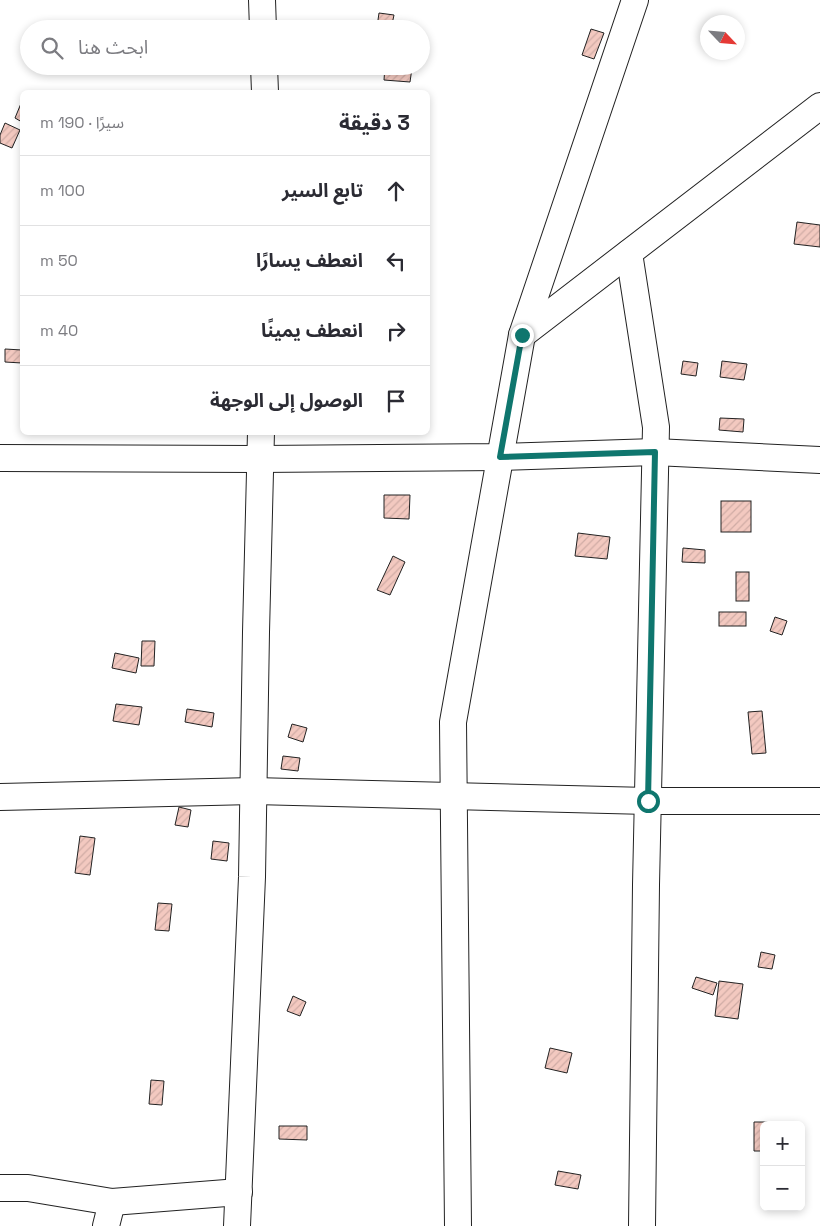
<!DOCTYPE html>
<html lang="ar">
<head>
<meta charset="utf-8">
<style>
  :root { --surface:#fff; --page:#f7f7f7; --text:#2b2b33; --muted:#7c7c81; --line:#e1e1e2 }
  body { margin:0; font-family:"Space Grotesk","Noto Sans Arabic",sans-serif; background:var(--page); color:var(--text); direction:rtl }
  .controls { position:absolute; right:15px; bottom:15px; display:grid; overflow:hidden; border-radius:8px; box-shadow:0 2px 8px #0003 }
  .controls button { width:45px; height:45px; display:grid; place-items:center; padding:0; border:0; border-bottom:1px solid var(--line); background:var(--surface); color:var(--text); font:25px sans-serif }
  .compass { position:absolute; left:700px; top:15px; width:45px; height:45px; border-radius:50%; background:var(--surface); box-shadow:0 2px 8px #0003; rotate:116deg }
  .stop { position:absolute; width:15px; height:15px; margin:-11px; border:4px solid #0f766e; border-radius:50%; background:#fff }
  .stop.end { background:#0f766e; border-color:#fff; box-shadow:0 1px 5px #0008 }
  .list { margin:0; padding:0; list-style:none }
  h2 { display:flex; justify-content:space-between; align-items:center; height:65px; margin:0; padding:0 20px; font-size:21px }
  h2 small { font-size:16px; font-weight:400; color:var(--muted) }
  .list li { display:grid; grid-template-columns:32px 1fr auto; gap:15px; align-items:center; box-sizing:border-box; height:70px; padding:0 20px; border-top:1px solid var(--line) }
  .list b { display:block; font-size:19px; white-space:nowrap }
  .list em { font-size:16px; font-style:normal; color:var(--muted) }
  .icon { flex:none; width:28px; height:28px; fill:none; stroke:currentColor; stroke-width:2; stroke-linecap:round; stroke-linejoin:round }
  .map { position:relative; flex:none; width:820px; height:1226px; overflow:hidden; direction:ltr }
  .search { position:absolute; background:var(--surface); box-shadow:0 2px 8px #0003; left:20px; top:20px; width:410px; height:55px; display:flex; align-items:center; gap:12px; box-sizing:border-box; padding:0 18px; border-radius:28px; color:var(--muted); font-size:19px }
  .panel { position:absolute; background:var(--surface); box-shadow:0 2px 8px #0003; left:20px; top:90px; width:410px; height:345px; border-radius:8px; direction:rtl }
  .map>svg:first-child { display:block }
  .building { fill:url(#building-hatch); stroke:#222 }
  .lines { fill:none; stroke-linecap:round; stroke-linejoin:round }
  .minor-casing { stroke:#222; stroke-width:28 }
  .minor { stroke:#fff; stroke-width:26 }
  .route { stroke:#0f766e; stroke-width:6 }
</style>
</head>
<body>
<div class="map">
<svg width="820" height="1226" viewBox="0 0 820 1226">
  <defs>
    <pattern id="building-hatch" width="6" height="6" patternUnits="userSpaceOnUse" patternTransform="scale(1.25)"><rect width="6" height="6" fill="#f3c9c0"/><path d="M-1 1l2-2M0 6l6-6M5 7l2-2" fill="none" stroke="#d0aca5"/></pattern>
  </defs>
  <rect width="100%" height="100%" fill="#fff"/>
  <g class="building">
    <path d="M379,13L394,15L391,29L377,27Z"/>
    <path d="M591,29L604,33L594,59L582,55Z"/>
    <path d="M385,66L412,68L410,82L384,80Z"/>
    <path d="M22,101V122L15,118Z"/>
    <path d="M5,123L20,130L12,148L0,143V135Z"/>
    <path d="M797,222L820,225V247L794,244Z"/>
    <path d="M5,349L22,350V363L5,362Z"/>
    <path d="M683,361L698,363L696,376L681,374Z"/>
    <path d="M722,361L747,364L744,380L720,377Z"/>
    <path d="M720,418L744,419L743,432L719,430Z"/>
    <path d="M384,495H410L409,519L384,518Z"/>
    <rect x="721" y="501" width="30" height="31"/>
    <path d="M578,533L610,537L607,559L575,556Z"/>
    <path d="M683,548L705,550V563L682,562Z"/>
    <path d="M393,556L405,562L390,595L377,590Z"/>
    <rect x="736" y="572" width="13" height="29"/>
    <rect x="719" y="612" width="27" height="14"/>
    <path d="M775,617L787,621L782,635L770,631Z"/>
    <path d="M142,641H155L154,666H141Z"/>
    <path d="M115,653L139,658L136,673L112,668Z"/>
    <path d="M116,704L142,707L139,725L113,721Z"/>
    <path d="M187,709L214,713L212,727L185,722Z"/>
    <path d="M762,711L766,753L752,754L748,712Z"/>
    <path d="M292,724L307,728L303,742L288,737Z"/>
    <path d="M283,756L300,758L298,771L281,769Z"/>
    <path d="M179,807L191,810L188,827L175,825Z"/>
    <path d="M80,836L95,838L90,875L75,873Z"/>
    <path d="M213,841L229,843L227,861L211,859Z"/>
    <path d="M158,903L172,904L169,931L155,930Z"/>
    <path d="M761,952L775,955L772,969L758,967Z"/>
    <path d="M696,977L717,983L713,995L692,988Z"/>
    <path d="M719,981L743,984L738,1019L715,1016Z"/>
    <path d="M293,996L306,1002L300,1016L287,1011Z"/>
    <path d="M550,1048L572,1053L567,1073L545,1068Z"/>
    <path d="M151,1080L164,1081L162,1105L149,1104Z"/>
    <path d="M754,1122H780V1125H764V1151H754Z"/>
    <path d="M279,1126H307V1140L279,1139Z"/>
    <path d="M558,1171L581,1175L578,1189L555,1185Z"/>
  </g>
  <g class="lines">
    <g class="minor-casing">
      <g id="minor">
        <path d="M262,0L263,29"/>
        <path d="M264,66L265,92"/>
        <path d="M629,253L656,427L646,885L642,1226"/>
        <path d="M522,335L820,106"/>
        <path d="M0,458L260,459L500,457L655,452L820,460"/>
        <path d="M0,797L253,791L648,801H820"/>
        <path d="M0,1188H28L112,1202L239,1192"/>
        <path d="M106,1226L112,1202"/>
        <path d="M237,1226L252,877L256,632L261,432"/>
        <path d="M458,1226L453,722L522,335L635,0"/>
      </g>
    </g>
    <use href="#minor" class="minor"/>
  </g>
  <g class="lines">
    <path class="route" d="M522,335L500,457L655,452L648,801"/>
  </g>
</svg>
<div class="controls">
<button>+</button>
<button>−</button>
</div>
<svg class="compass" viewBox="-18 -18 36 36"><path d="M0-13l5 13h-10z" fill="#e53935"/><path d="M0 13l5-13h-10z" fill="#7c7c81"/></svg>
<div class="stop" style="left:648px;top:801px"></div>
<div class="stop end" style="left:522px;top:335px"></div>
<div class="search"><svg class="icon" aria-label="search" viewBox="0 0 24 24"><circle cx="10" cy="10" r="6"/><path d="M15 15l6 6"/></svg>ابحث هنا</div>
<section class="panel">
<h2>3 دقيقة<small>سيرًا · 190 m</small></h2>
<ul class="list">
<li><svg class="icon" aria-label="ahead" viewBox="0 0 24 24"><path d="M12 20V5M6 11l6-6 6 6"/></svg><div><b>تابع السير</b></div><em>100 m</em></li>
<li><svg class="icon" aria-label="left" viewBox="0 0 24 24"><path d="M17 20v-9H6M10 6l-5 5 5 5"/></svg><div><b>انعطف يسارًا</b></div><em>50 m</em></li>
<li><svg class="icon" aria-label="right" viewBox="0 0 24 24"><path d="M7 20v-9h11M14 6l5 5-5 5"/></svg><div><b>انعطف يمينًا</b></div><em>40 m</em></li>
<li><svg class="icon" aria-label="arrive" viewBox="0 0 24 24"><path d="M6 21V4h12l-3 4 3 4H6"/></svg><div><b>الوصول إلى الوجهة</b></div></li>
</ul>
</section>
</div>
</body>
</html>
